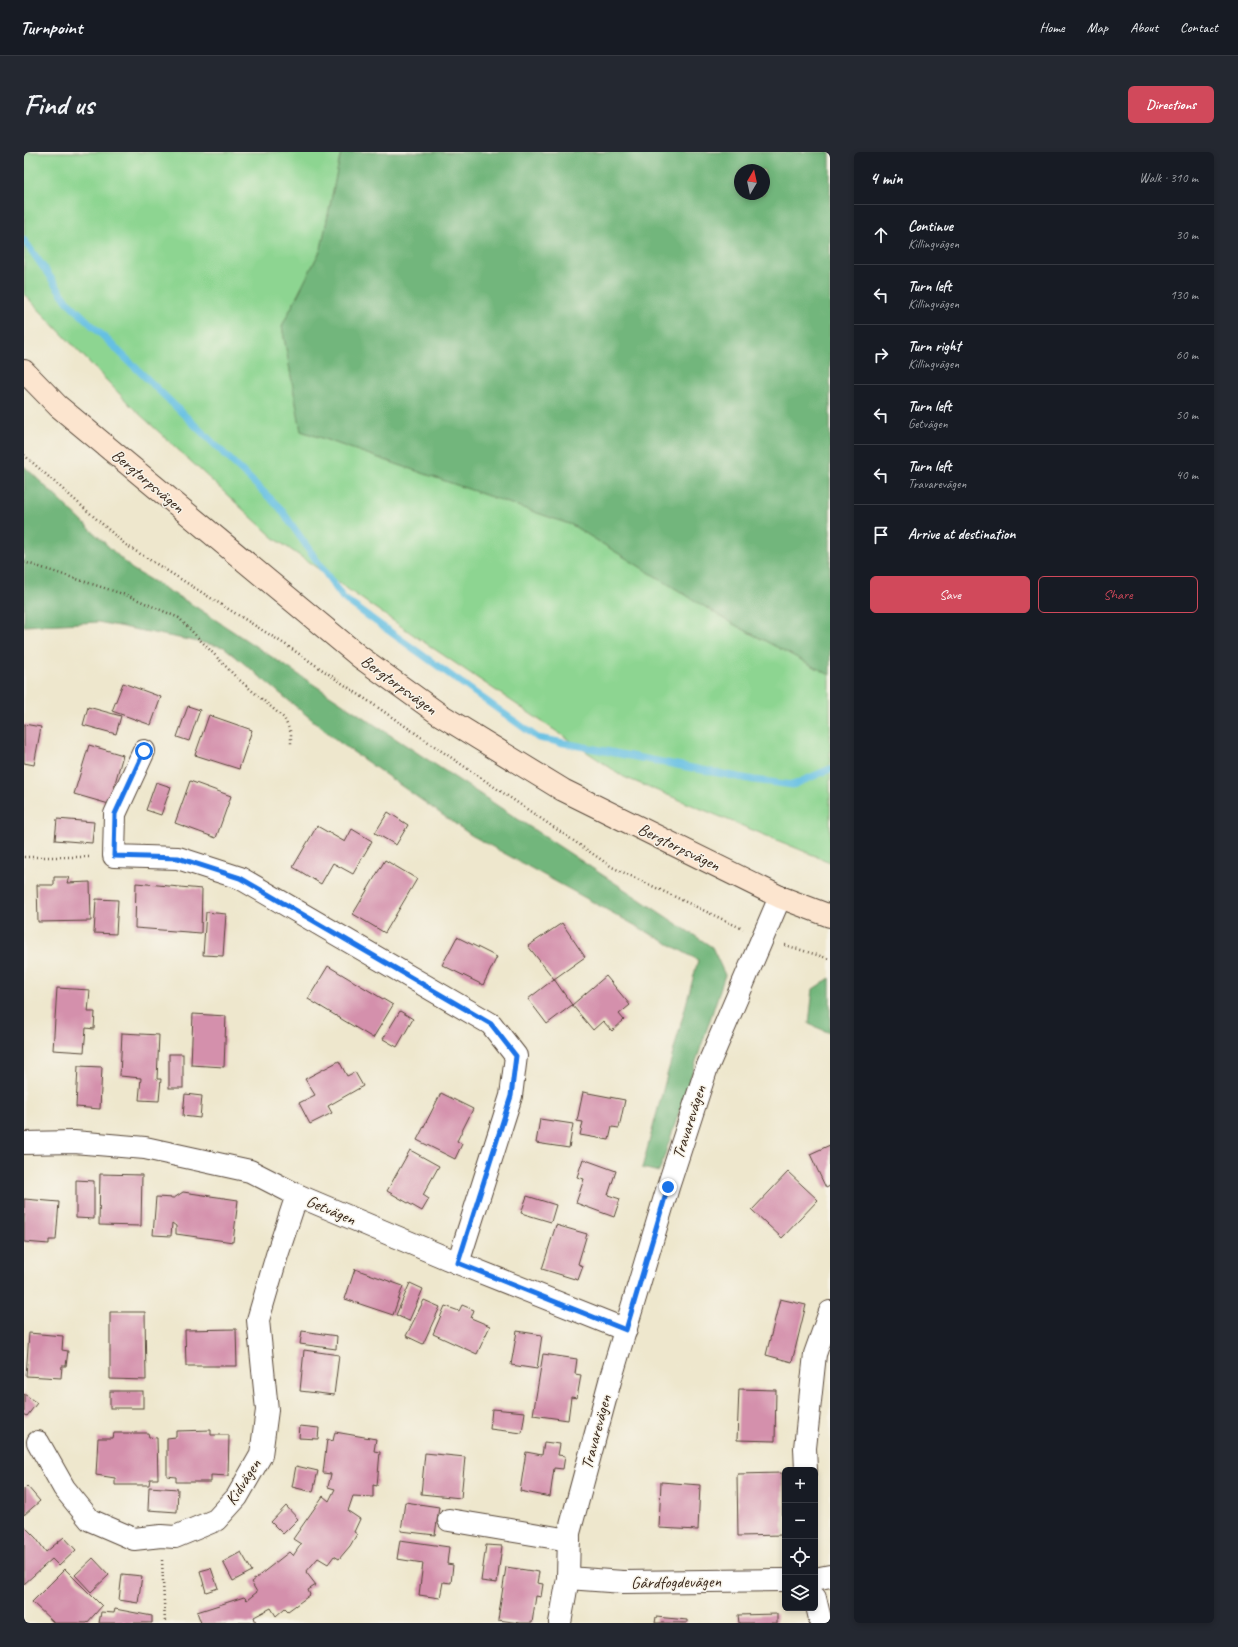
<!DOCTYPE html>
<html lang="en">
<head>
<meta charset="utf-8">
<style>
  :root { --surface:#171b24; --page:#242831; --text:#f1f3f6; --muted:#9ea1a6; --line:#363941; --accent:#d1495b }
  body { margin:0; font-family:Caveat,sans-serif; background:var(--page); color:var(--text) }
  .controls { position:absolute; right:12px; bottom:12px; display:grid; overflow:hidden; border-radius:6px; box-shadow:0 2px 6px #0003 }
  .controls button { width:36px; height:36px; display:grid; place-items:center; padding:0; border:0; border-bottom:1px solid var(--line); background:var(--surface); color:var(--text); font:20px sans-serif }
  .compass { position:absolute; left:710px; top:12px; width:36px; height:36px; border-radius:50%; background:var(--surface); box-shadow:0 2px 6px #0003; rotate:9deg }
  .stop { position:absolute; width:12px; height:12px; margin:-9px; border:3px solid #1a73e8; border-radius:50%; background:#fff }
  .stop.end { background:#1a73e8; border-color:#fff; box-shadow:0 1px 4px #0008 }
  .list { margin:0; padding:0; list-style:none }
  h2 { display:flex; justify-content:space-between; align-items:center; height:52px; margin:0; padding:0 16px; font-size:17px }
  h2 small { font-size:13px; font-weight:400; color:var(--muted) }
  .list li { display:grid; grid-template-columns:26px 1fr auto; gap:12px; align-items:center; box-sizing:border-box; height:60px; padding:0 16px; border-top:1px solid var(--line) }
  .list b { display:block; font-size:15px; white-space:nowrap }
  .list p { margin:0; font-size:13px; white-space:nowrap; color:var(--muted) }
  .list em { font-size:13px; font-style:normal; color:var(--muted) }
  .actions { display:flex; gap:8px; padding:12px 16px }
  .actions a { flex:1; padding:9px 0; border:1px solid var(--accent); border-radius:6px; text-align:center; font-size:14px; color:var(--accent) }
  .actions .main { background:var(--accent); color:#fff }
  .icon { flex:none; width:22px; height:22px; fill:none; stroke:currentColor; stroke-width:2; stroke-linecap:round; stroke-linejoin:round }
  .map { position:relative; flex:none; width:806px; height:1471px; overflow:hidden; border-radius:6px }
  header { display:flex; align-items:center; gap:24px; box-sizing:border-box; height:56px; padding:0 20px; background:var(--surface); border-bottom:1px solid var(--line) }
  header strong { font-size:19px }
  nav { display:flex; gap:22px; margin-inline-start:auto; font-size:14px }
  .intro { display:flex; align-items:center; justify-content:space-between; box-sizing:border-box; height:96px; padding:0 24px }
  h1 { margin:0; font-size:28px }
  .button { padding:10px 18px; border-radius:6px; background:var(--accent); color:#fff; font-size:14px; font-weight:700 }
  main { display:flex; gap:24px; padding:0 24px }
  aside { flex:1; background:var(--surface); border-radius:6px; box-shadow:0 2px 6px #0003 }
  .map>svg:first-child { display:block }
  .green { fill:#8dd591; stroke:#648058 }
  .forest { fill:#72b67b; stroke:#56704c; fill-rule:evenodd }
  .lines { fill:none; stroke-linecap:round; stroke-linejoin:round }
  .stream { stroke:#65c0e3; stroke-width:7 }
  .building { fill:#d490ac }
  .minor-casing { stroke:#564638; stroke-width:24 }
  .secondary-casing { stroke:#564638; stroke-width:24 }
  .path { stroke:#564638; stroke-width:2.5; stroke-dasharray:1 3; stroke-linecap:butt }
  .minor { stroke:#fff; stroke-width:22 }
  .secondary { stroke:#fce5cf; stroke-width:22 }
  .route { stroke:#1a73e8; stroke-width:5 }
  .labels { text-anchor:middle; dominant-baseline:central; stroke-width:3; stroke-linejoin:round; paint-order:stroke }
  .street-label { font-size:17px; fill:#3b2a1e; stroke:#f7f3e8 }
</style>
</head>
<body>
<header>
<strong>Turnpoint</strong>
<nav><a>Home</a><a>Map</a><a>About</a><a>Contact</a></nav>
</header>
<div class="intro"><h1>Find us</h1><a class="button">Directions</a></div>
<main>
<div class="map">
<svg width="806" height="1471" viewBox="0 0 806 1471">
  <rect width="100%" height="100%" fill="#f7f3e8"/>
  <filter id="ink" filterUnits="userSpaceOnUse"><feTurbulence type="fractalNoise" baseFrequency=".025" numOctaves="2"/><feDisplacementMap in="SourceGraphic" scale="8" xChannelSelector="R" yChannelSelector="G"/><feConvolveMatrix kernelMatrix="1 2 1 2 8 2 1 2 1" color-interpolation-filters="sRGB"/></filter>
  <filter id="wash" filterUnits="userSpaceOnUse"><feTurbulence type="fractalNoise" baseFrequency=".012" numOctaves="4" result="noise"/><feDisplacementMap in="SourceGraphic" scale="16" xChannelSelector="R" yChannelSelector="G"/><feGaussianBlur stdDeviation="0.9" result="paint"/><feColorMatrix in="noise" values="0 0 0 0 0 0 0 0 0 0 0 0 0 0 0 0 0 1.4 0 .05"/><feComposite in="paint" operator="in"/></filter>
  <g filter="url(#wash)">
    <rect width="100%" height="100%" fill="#eee7cd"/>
    <path class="green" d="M0,0H317L297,97L258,174L277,279L548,373L709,472L806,523V710L600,625L394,486L250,386L109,256L0,142Z"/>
    <g class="forest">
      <path d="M317,0H806V523L709,472L548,373L277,279L258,174L297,97ZM716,18H740V42H716Z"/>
      <path d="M0,314L108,417L172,455L688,795L701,823L635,1020L618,1016L674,808L447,683L315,590L200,495L74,470L0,474Z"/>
      <path d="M806,826V881L785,872L789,837Z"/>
    </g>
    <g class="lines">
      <path class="stream" d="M0,88L43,149L256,356L319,446L514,586L730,628L769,633L806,617"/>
    </g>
    <g id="blocks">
      <g class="building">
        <path d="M99,531L137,545L127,573L88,559Z"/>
        <path d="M164,554L176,558L165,589L153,585Z"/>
        <path d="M64,555L97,564L92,582L59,573Z"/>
        <path d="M185,563L228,578L215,617L171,603Z"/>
        <path d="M0,572L17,575L10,613L0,611Z"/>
        <path d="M65,593L99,603L85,652L50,642Z"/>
        <path d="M166,629L207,644L192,686L151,671Z"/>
        <path d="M132,630L147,635L137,663L122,658Z"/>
        <path d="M364,660L384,673L372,693L351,681Z"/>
        <path d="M33,667L70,670L68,691L31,688Z"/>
        <path d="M293,674L321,690L328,677L348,689L329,722L309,711L297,732L269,715Z"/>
        <path d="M361,708L393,727L361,781L329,762Z"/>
        <path d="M30,725H45L43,731L66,730L67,769L14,770L13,733H30Z"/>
        <path d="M112,731L178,737L177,781L111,776Z"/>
        <path d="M72,747L94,748L92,782L70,781Z"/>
        <path d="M182,760L202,762L199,804L179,803Z"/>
        <path d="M538,771L561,805L530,827L548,853L523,872L504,847L530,827L504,794Z"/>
        <path d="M433,785L473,805L459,833L418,813Z"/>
        <path d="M304,814L369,853L349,886L284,847Z"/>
        <path d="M582,824L606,853L595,862L600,868L588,879L579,869L569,878L548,853Z"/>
        <path d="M33,836L66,838L64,860H71L70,877L62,876L60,900L29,898Z"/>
        <path d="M376,859L389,867L373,895L359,887Z"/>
        <path d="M169,862L202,864L200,915L167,913Z"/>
        <path d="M98,881L135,883L133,927H137L135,949L115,948L117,926L96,924Z"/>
        <rect x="145" y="902" width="14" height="34"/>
        <path d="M315,909L323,924L331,920L339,934L304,954L308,961L286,972L275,951L291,943L281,927Z"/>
        <path d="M54,914L78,915L76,957L52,955Z"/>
        <path d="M559,940L601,948L595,976L588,975L585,988L556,983L559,970L553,969Z"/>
        <path d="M417,941L449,957L433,989L438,992L431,1007L393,988Z"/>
        <path d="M161,942L178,944L176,966L159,964Z"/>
        <path d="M516,967L549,972L545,996L512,991Z"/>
        <path d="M806,993V1034L802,1036L786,1002Z"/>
        <path d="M386,998L415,1014L399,1043L405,1047L398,1059L363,1039Z"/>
        <path d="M559,1007L592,1019L584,1043L596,1047L590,1065L552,1051L560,1027L553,1025Z"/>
        <path d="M764,1020L794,1048L758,1086L728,1058Z"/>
        <path d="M76,1022L118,1023L117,1074L75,1073Z"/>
        <path d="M52,1028L70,1029V1067L52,1066Z"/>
        <path d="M159,1040L214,1048L209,1090L152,1082V1074L148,1071L147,1084L129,1083L132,1045L150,1046Z"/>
        <path d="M503,1044L532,1053L527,1070L497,1061Z"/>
        <path d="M0,1047L35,1050L32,1088H25V1092L0,1090Z"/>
        <path d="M532,1073L563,1082L554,1112L559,1114L554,1128L518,1117Z"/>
        <path d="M331,1117L379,1134L369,1163L321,1147Z"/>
        <path d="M386,1131L399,1137L385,1169L372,1163Z"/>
        <path d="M756,1147L782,1153L768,1210L742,1203Z"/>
        <path d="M400,1148L416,1155L399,1192L382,1184Z"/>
        <path d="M438,1153L450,1158L447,1166L466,1174L453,1202L409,1182L421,1154L435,1159Z"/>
        <path d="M86,1160H121L122,1228L86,1227Z"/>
        <path d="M212,1177L213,1214H162L161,1178Z"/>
        <path d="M278,1179L313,1184L312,1197L276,1192Z"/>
        <path d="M493,1179L518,1183L513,1217L487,1213Z"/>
        <path d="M5,1181L39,1184L38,1198L44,1199L42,1214H38L37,1226L2,1224Z"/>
        <path d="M280,1198L315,1203L310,1243L276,1239Z"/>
        <path d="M519,1202L553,1207L551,1222L557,1223L553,1246L547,1245L544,1268L509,1263Z"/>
        <path d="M715,1237L752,1238L751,1289L713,1288Z"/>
        <rect x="86" y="1239" width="33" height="17"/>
        <path d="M0,1242L13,1251L3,1264L0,1262Z"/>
        <path d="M468,1257L501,1260L498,1281L466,1277Z"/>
        <path d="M276,1274L295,1276L294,1287L275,1286Z"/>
        <path d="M187,1278V1283H205L204,1324L187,1323V1330H152V1325L143,1324V1286L152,1285V1279Z"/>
        <path d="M311,1280L352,1287L350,1299L356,1300L353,1334L349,1333V1345L329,1344L324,1359L336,1367L330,1380L333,1382L326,1394L315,1407L310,1404L304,1412L294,1406L282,1420L292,1433L284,1438L286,1443L264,1459L261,1456L252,1464L247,1456L230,1465L232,1471H177L173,1460L220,1445L223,1448L233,1440L227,1430L265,1400L269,1404L277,1392L269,1387L299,1344L305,1349L311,1337L304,1335L307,1322L299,1321L303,1287L309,1289Z"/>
        <path d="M90,1281H124L125,1285L133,1286L134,1327H126L125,1333H91V1326L72,1323L74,1286H89Z"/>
        <path d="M520,1290L536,1292L534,1303L541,1304L539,1317L530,1316L526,1345L496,1339L502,1300L518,1303Z"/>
        <path d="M401,1301L441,1305L437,1346L397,1342Z"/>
        <path d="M272,1314L294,1319L289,1340L268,1335Z"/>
        <path d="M758,1321L759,1383L714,1384L713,1322Z"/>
        <path d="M637,1330L676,1333L674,1378L635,1376Z"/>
        <path d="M3,1334L16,1349L0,1363V1337Z"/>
        <path d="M125,1335L154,1337L153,1360L124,1358Z"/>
        <path d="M381,1350L415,1355L411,1383L377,1379Z"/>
        <path d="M262,1354L274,1367L259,1382L247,1370Z"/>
        <path d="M0,1374L12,1386L22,1400L40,1385L52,1398L35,1414L28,1407L0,1432Z"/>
        <path d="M376,1388L425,1395L423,1412L429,1413L427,1431L419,1430L416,1446L395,1443L399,1411L373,1407Z"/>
        <path d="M462,1393L478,1394L473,1431L457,1429Z"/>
        <path d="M217,1400L228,1419L209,1429L199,1410Z"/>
        <path d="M69,1406L85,1423L67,1440L51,1423Z"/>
        <path d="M482,1415L515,1420L513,1431L519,1432L517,1445L512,1444L508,1471H496L474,1468Z"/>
        <path d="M187,1416L194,1436L182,1440L176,1419Z"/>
        <path d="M41,1417L78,1454L63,1471H30L8,1450Z"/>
        <path d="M98,1422L118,1424L114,1451L95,1448Z"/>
        <path d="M91,1457L128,1464V1471H75L77,1460L90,1461Z"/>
        <path d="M753,1462V1471H715L714,1463Z"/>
        <path d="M632,1465L663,1468V1471H631Z"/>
      </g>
    </g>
  </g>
  <g filter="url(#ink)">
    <use href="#blocks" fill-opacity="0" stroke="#564638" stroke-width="1"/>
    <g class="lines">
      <g class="minor-casing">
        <g id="minor">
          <path d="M120,599L91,662L90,704L154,706L216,726L467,872L492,904L487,944L434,1111"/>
          <path d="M0,991L50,990L121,996L226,1019L273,1043L434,1111L602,1178"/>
          <path d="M14,1290L40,1336L66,1368L110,1387L137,1384L151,1385L192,1368L213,1345L237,1303L243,1258L234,1168L253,1103L273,1043"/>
          <path d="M782,1318L781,1296L791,1202L806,1160"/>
          <path d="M425,1368L545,1388"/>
          <path d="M544,1426L599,1430L761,1428"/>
          <path d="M791,1427L806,1424"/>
          <path d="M791,1446L797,1471"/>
          <path d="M536,1471L544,1426L545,1381L586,1229L644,1035L682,918L756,745"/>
        </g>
      </g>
      <g class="secondary-casing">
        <path id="secondary" d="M0,219L34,254L336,505L415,562L539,638L756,745L806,764"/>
      </g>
      <g class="path">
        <path d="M0,303L102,393L262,493L588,715L719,777"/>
        <path d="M0,410L105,444L155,466L212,525L260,566L267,581V593"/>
        <path d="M0,705H67"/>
        <path d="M761,793L806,807"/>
        <path d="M138,1408L141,1471"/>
      </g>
      <use href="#minor" class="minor"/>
      <use href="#secondary" class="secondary"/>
    </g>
  </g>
  <g class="lines" filter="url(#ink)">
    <path class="route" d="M120,599L91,662L90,704L154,706L216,726L467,872L492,904L487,944L434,1111L602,1178L644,1035"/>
  </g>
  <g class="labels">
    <g class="street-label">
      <text transform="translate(124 329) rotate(40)">Bergtorpsvägen</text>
      <text transform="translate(375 533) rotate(36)">Bergtorpsvägen</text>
      <text transform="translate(655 695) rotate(26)">Bergtorpsvägen</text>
      <text transform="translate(665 970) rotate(-72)">Travarevägen</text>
      <text transform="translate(307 1058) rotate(23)">Getvägen</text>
      <text transform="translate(572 1280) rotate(-75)">Travarevägen</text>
      <text transform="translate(219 1330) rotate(-57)">Kidvägen</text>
      <text transform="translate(652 1430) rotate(-1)">Gårdfogdevägen</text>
    </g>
  </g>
</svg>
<div class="controls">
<button>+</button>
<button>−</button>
<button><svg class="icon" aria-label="locate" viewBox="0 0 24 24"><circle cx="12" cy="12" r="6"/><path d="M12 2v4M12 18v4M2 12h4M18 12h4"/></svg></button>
<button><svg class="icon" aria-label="layers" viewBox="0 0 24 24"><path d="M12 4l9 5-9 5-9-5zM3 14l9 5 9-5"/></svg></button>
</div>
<svg class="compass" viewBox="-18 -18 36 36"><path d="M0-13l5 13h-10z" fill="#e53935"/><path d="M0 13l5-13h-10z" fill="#9ea1a6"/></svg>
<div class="stop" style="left:120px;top:599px"></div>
<div class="stop end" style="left:644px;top:1035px"></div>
</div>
<aside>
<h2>4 min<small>Walk · 310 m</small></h2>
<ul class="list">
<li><svg class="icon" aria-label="ahead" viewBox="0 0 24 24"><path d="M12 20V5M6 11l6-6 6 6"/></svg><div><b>Continue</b><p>Killingvägen</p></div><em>30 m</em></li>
<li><svg class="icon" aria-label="left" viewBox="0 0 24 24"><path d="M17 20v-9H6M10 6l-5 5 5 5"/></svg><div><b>Turn left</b><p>Killingvägen</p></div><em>130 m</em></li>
<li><svg class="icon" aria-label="right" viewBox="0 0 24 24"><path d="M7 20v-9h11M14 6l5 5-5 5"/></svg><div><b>Turn right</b><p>Killingvägen</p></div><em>60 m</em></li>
<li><svg class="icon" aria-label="left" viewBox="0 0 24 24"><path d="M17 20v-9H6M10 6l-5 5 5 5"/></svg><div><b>Turn left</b><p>Getvägen</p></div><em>50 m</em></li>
<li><svg class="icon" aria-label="left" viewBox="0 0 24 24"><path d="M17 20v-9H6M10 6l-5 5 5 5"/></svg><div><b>Turn left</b><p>Travarevägen</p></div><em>40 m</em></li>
<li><svg class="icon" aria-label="arrive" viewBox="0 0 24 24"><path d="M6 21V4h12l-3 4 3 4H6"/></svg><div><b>Arrive at destination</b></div></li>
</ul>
<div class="actions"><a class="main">Save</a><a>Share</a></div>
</aside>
</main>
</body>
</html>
